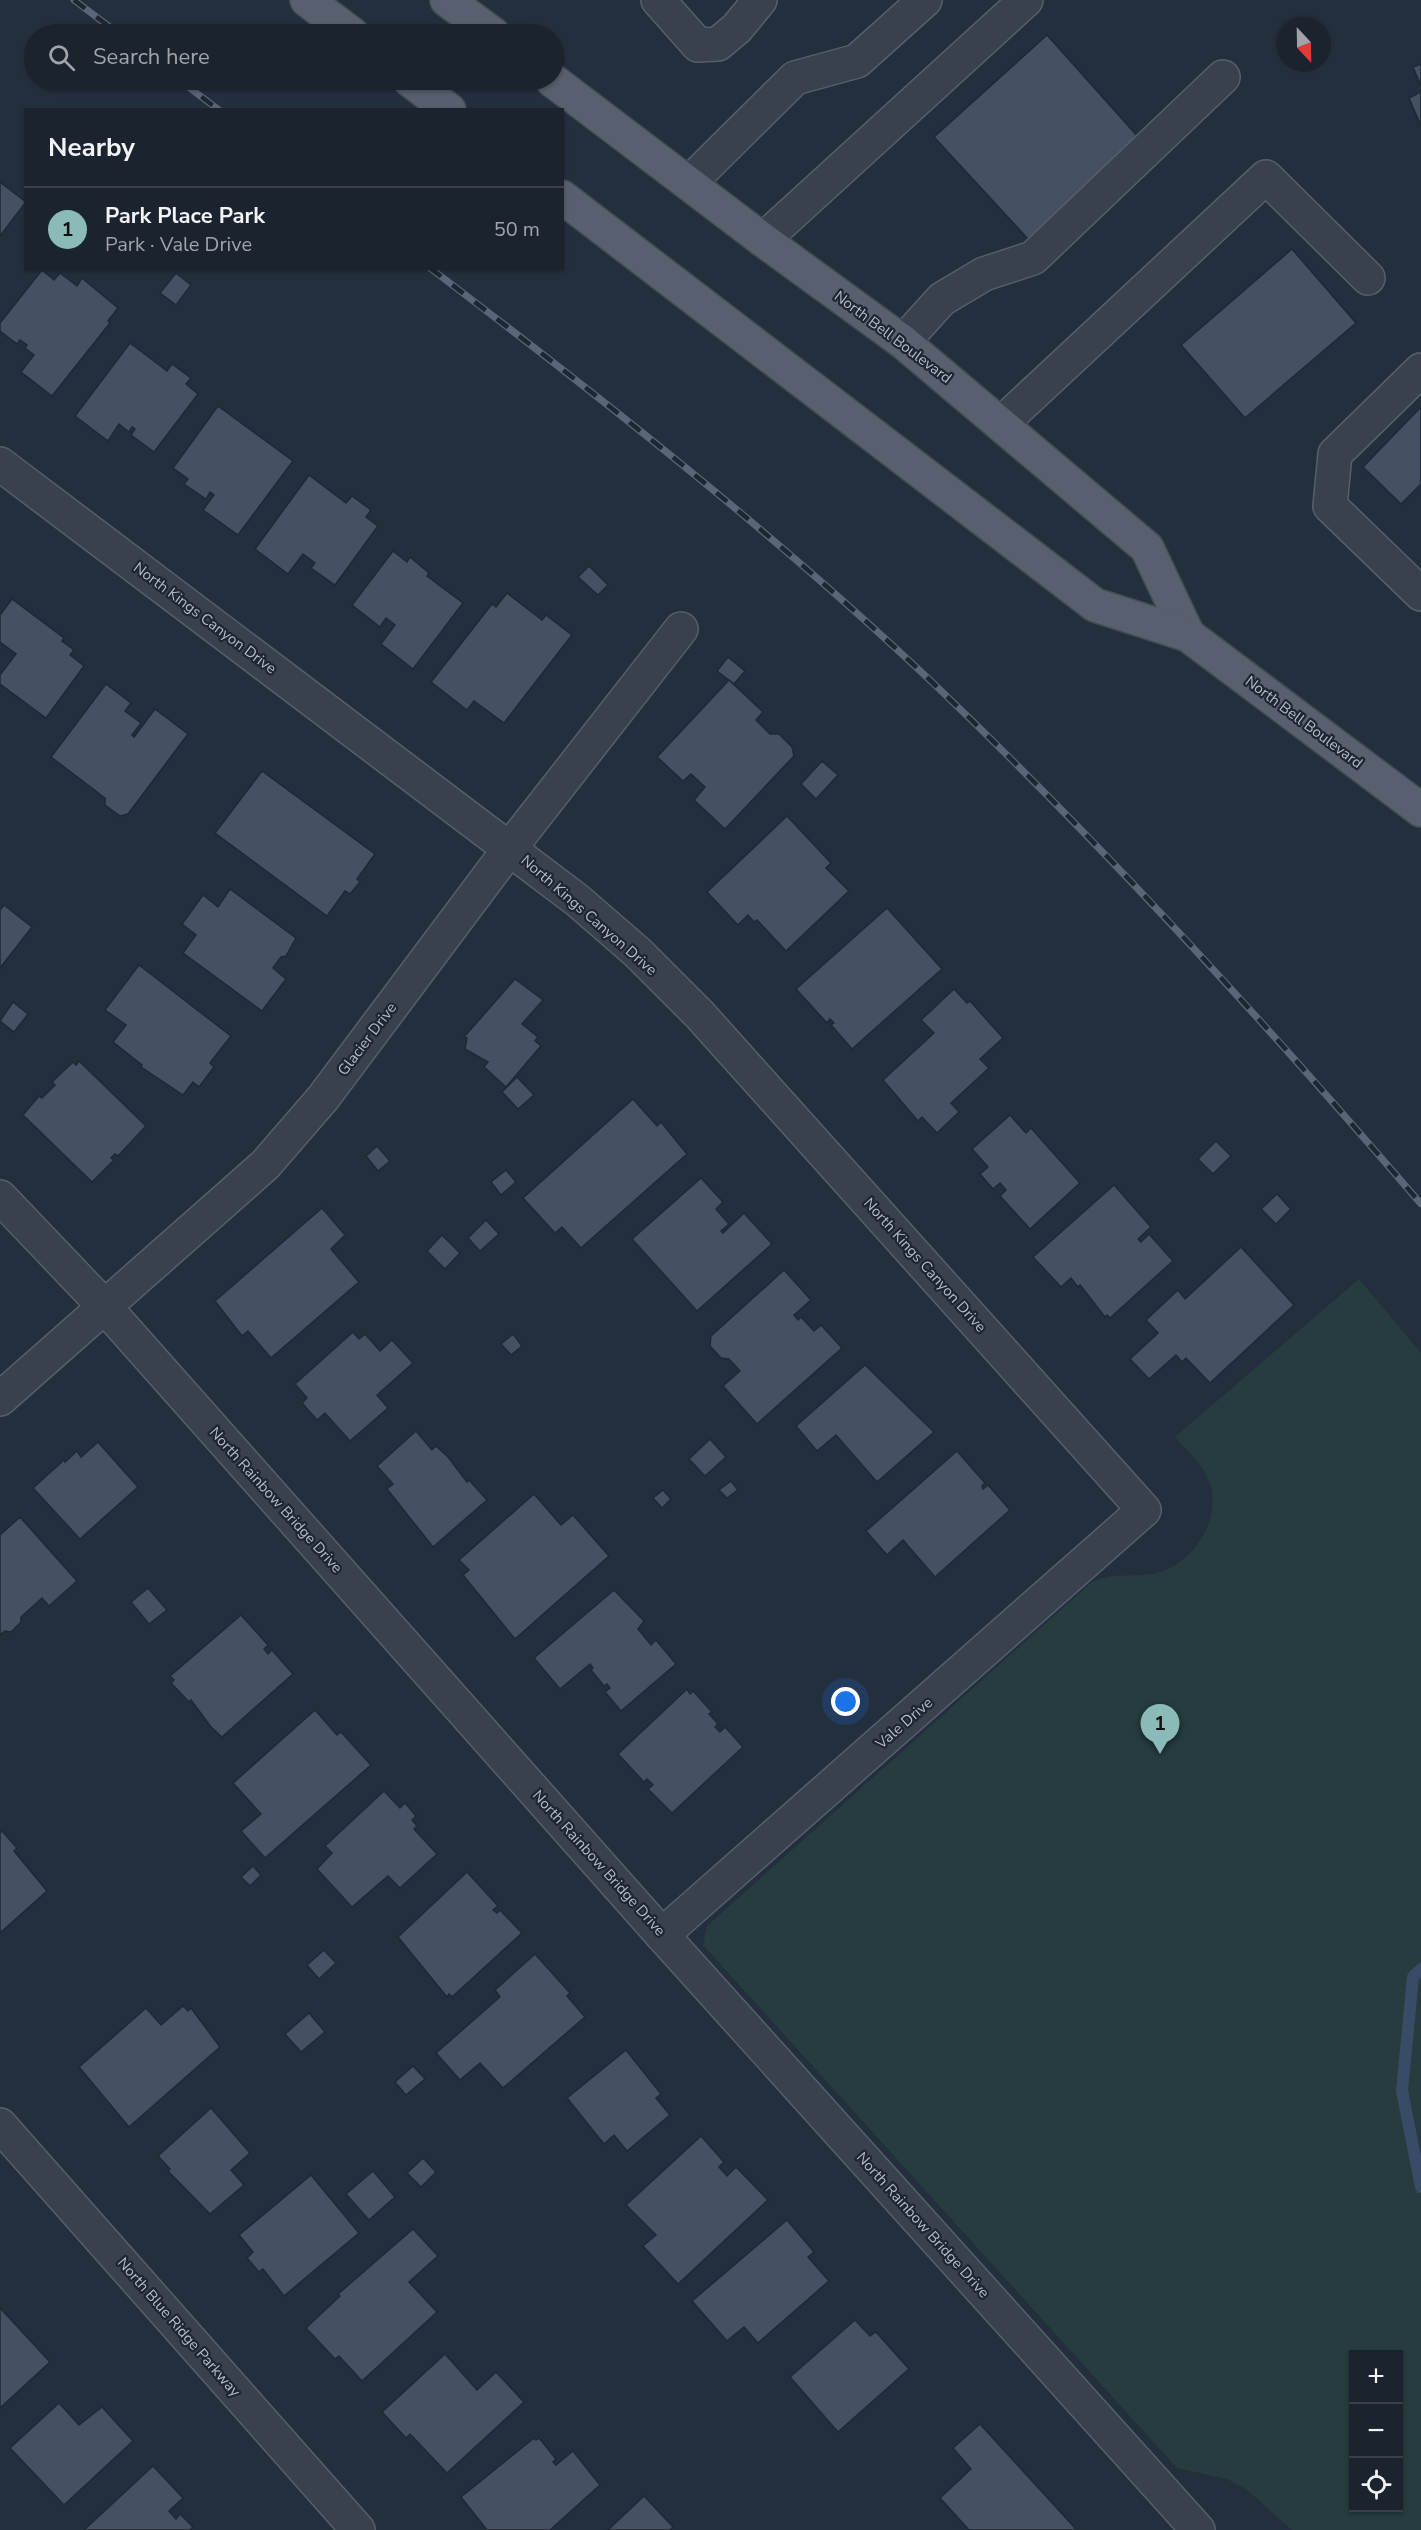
<!DOCTYPE html>
<html lang="en">
<head>
<meta charset="utf-8">
<style>
  :root { --surface:#1b232e; --page:#242b36; --text:#f1f3f6; --muted:#a0a4aa; --line:#39404a; --accent:#8bbbb9 }
  body { margin:0; font-family:"Nunito Sans",sans-serif; background:var(--page); color:var(--text) }
  .controls { position:absolute; right:18px; bottom:18px; display:grid; overflow:hidden; border-radius:0px; box-shadow:0 2px 4px #0004 }
  .controls button { width:54px; height:54px; display:grid; place-items:center; padding:0; border:0; border-bottom:2px solid var(--line); background:var(--surface); color:var(--text); font:30px sans-serif }
  .compass { position:absolute; left:1277px; top:18px; width:54px; height:54px; border-radius:50%; background:var(--surface); box-shadow:0 2px 4px #0004; rotate:158deg }
  .you { position:absolute; left:846px; top:1702px; width:21px; height:21px; margin:-15px; border:4px solid #fff; border-radius:50%; background:#1a73e8; box-shadow:0 0 0 9px #1a73e833 }
  .badge { display:grid; place-items:center; width:39px; height:39px; border-radius:50%; background:var(--accent); color:#111; font-size:20px; font-weight:700 }
  .pin { position:absolute; translate:-50% -50px; filter:drop-shadow(0 2px 3px #0008) }
  .pin::after { content:''; position:absolute; top:32px; width:21px; height:18px; background:inherit; clip-path:polygon(0 0,100% 0,50% 100%) }
  .list { margin:0; padding:0; list-style:none }
  h2 { display:flex; justify-content:space-between; align-items:center; height:78px; margin:0; padding:0 24px; font-size:26px }
  h2 small { font-size:20px; font-weight:400; color:var(--muted) }
  .list li { display:grid; grid-template-columns:39px 1fr auto; gap:18px; align-items:center; box-sizing:border-box; height:84px; padding:0 24px; border-top:2px solid var(--line) }
  .list b { display:block; font-size:22px; white-space:nowrap }
  .list p { margin:0; font-size:20px; white-space:nowrap; color:var(--muted) }
  .list em { font-size:20px; font-style:normal; color:var(--muted) }
  .icon { flex:none; width:33px; height:33px; fill:none; stroke:currentColor; stroke-width:2; stroke-linecap:round; stroke-linejoin:round }
  .map { position:relative; flex:none; width:1421px; height:2530px; overflow:hidden }
  .search { position:absolute; background:var(--surface); box-shadow:0 2px 4px #0004; left:24px; top:24px; width:540px; height:66px; display:flex; align-items:center; gap:15px; box-sizing:border-box; padding:0 21px; border-radius:33px; color:var(--muted); font-size:22px }
  .panel { position:absolute; background:var(--surface); box-shadow:0 2px 4px #0004; left:24px; top:108px; width:540px; height:162px; border-radius:0px }
  .map>svg:first-child { display:block }
  .green { fill:#263c3f; fill-rule:evenodd }
  .lines { fill:none; stroke-linecap:round; stroke-linejoin:round }
  .stream { stroke:#394c67; stroke-width:12 }
  .building { fill:#455162; stroke:#1f2835; stroke-width:1.5 }
  .minor-casing { stroke:#565f6c; stroke-width:36 }
  .major-casing { stroke:#414a57; stroke-width:36 }
  .minor { stroke:#38414e; stroke-width:33 }
  .major { stroke:#56606e; stroke-width:33 }
  .rail-casing { stroke:#5a6575; stroke-width:7 }
  .rail { stroke:#1d2633; stroke-width:4.5; stroke-dasharray:14; stroke-linecap:butt }
  .labels { text-anchor:middle; dominant-baseline:central; stroke-width:4.5; stroke-linejoin:round; paint-order:stroke }
  .street-label { font-size:15px; fill:#b4bcc9; stroke:#1d2633 }
</style>
</head>
<body>
<div class="map">
<svg width="1421" height="2530" viewBox="0 0 1421 2530">
  <rect width="100%" height="100%" fill="#242f3e"/>
  <path class="green" d="M1359,1279L1421,1353V2530H1292L1246,2489L1227,2479L1177,2468L703,1945L707,1926L1092,1582C1116,1570 1143,1581 1168,1569C1200,1555 1224,1509 1207,1477C1199,1461 1187,1450 1175,1437ZM1354,2354H1398V2508H1354Z"/>
  <g class="lines">
    <path class="stream" d="M1421,1969L1413,1977L1402,2091L1421,2187"/>
  </g>
  <g class="building">
    <path d="M1047,35L1140,139L1028,239L934,137Z"/>
    <path d="M1421,64V86L1413,67Z"/>
    <path d="M1421,92V126L1409,98Z"/>
    <path d="M0,182L26,202L0,236Z"/>
    <path d="M1292,249L1356,323L1245,418L1181,345Z"/>
    <path d="M42,270L54,280L60,273L77,286L82,278L118,308L108,321L110,323L52,396L21,372L34,355L25,348L27,345L20,340L17,344L0,331V323Z"/>
    <path d="M176,273L191,285L176,305L160,293Z"/>
    <path d="M130,343L167,371L172,364L191,378L186,384L198,394L154,452L131,435L135,429L132,427L129,432L119,424L108,441L75,416Z"/>
    <path d="M218,406L293,461L238,535L203,510L214,495L210,492L206,499L184,484L188,479L173,468Z"/>
    <path d="M1421,407V484L1401,504L1363,467Z"/>
    <path d="M309,475L346,503L352,496L371,510L366,517L378,526L335,585L311,568L315,563L303,554L288,574L255,549Z"/>
    <path d="M393,551L407,562L410,557L429,573L427,576L463,603L413,669L381,644L395,625L386,618L380,627L352,605Z"/>
    <path d="M589,566L608,585L598,595L578,577Z"/>
    <path d="M507,593L542,620L546,615L572,635L504,723L474,701L467,710L431,682L492,604L496,607Z"/>
    <path d="M12,599L64,638L62,641L74,650L70,655L84,666L46,718L0,684V675L16,654L0,642V615Z"/>
    <path d="M728,657L745,671L734,684L717,671Z"/>
    <path d="M729,680L763,712L756,720L770,734H779L792,747L794,756L725,829L694,800L705,787L691,774L683,781L657,757Z"/>
    <path d="M106,684L131,703L125,711L141,723L132,735L134,737L155,709L188,734L128,814L120,816L105,805V798L51,757Z"/>
    <path d="M822,761L838,775L816,799L801,784Z"/>
    <path d="M262,771L375,854L357,879L360,882L350,894L345,891L327,916L215,833Z"/>
    <path d="M787,816L831,863L826,868L849,891L786,951L757,920L754,922L748,915L738,925L707,892Z"/>
    <path d="M230,889L296,938L286,956L281,957L273,968L286,979L262,1011L183,953L196,935L182,924L203,895L218,907Z"/>
    <path d="M4,905L32,927L0,968V910Z"/>
    <path d="M887,908L942,969L852,1049L833,1027L831,1025L834,1023L830,1019L827,1023L796,989Z"/>
    <path d="M139,965L231,1036L210,1063L214,1067L199,1087L193,1082L183,1095L141,1067L142,1065L113,1042L126,1025L105,1010Z"/>
    <path d="M515,979L543,1000L522,1024L538,1037L535,1041L541,1046L506,1087L484,1067L488,1062L465,1049L467,1038L464,1037Z"/>
    <path d="M954,989L967,1003L970,1001L1003,1038L980,1059L989,1068L951,1103L959,1112L937,1133L922,1117L918,1121L883,1080L934,1033L921,1020Z"/>
    <path d="M13,1002L28,1014L14,1032L0,1021Z"/>
    <path d="M79,1061L146,1126L118,1156L115,1154L111,1158L114,1160L92,1182L23,1115L39,1096L42,1098L55,1085L52,1082L73,1062L76,1065Z"/>
    <path d="M517,1077L534,1095L518,1109L502,1092Z"/>
    <path d="M633,1099L657,1126L661,1122L687,1154L581,1248L562,1227L555,1233L523,1198Z"/>
    <path d="M1010,1115L1026,1133L1031,1128L1080,1183L1030,1229L1000,1196L1006,1190L1000,1183L993,1189L980,1174L988,1167L972,1149Z"/>
    <path d="M1216,1141L1231,1156L1213,1174L1198,1159Z"/>
    <path d="M377,1146L390,1161L378,1171L366,1156Z"/>
    <path d="M506,1170L516,1182L501,1195L491,1182Z"/>
    <path d="M701,1178L723,1202L716,1209L729,1224L721,1231L723,1233L744,1213L772,1244L697,1311L632,1239Z"/>
    <path d="M1114,1185L1151,1227L1138,1239L1141,1242L1149,1234L1173,1261L1110,1318L1107,1315L1105,1317L1080,1285L1078,1287L1071,1278L1061,1287L1033,1257Z"/>
    <path d="M1277,1194L1291,1209L1276,1224L1261,1209Z"/>
    <path d="M322,1208L345,1235L331,1249L359,1282L271,1358L248,1331L242,1336L215,1301Z"/>
    <path d="M486,1220L499,1234L480,1251L468,1238Z"/>
    <path d="M442,1235L460,1253L445,1269L427,1251Z"/>
    <path d="M1241,1247L1294,1305L1210,1383L1186,1358L1182,1362L1176,1355L1149,1379L1130,1359L1158,1333L1146,1320L1178,1290L1185,1299Z"/>
    <path d="M784,1270L811,1300L794,1315L798,1320L801,1317L814,1331L821,1325L842,1348L757,1424L723,1386L740,1371L729,1359L721,1358L710,1346L711,1336Z"/>
    <path d="M353,1332L359,1339L365,1334L380,1351L392,1340L413,1363L377,1395L388,1408L350,1441L325,1413L317,1420L302,1403L307,1398L295,1384Z"/>
    <path d="M513,1334L522,1346L511,1355L501,1344Z"/>
    <path d="M865,1365L934,1432L877,1482L836,1435L817,1451L796,1426Z"/>
    <path d="M416,1431L432,1450L436,1446L448,1457L467,1482L469,1480L487,1500L433,1547L387,1489L393,1484L377,1466Z"/>
    <path d="M710,1439L726,1457L705,1476L689,1459Z"/>
    <path d="M98,1442L138,1487L80,1539L33,1488L64,1460L65,1462L77,1451L81,1457Z"/>
    <path d="M957,1451L985,1483L982,1486L983,1489L988,1485L1010,1510L935,1577L903,1540L887,1555L866,1531Z"/>
    <path d="M731,1481L738,1490L727,1498L719,1490Z"/>
    <path d="M663,1490L671,1499L662,1508L653,1498Z"/>
    <path d="M534,1494L561,1525L573,1515L609,1556L515,1639L463,1575L469,1570L459,1560Z"/>
    <path d="M20,1517L77,1581L49,1606L42,1598L21,1617V1622L11,1632L5,1631L0,1635V1535Z"/>
    <path d="M148,1588L167,1610L149,1624L131,1602Z"/>
    <path d="M614,1590L644,1621L638,1629L651,1645L656,1640L676,1664L621,1711L605,1692L610,1688L607,1684L604,1686L591,1670L593,1668L590,1664L560,1689L534,1658Z"/>
    <path d="M241,1615L268,1645L264,1649L268,1654L272,1650L293,1674L222,1737L211,1727L191,1700L189,1702L171,1683L174,1680L170,1676Z"/>
    <path d="M687,1689L690,1694L693,1691L712,1712L709,1714L718,1724L715,1727L720,1732L725,1727L743,1747L672,1813L648,1789L653,1785L647,1779L644,1782L618,1754Z"/>
    <path d="M315,1710L337,1735L341,1732L371,1765L265,1858L241,1831L261,1814L233,1783Z"/>
    <path d="M384,1791L400,1808L405,1803L416,1816L412,1820L417,1826L414,1829L437,1854L400,1888L388,1876L352,1907L317,1869L332,1853L325,1846Z"/>
    <path d="M2,1831L17,1848L14,1851L47,1891L0,1933V1833Z"/>
    <path d="M253,1866L261,1875L250,1886L241,1877Z"/>
    <path d="M467,1872L498,1906L493,1910L497,1913L500,1910L522,1933L452,1997L449,1994L447,1997L398,1937Z"/>
    <path d="M324,1950L336,1963L319,1979L307,1965Z"/>
    <path d="M535,1954L570,1993L567,1996L585,2017L503,2088L480,2063L460,2080L436,2053L500,1997L495,1990Z"/>
    <path d="M183,2006L188,2011L191,2008L220,2047L129,2127L79,2067L146,2008L161,2025Z"/>
    <path d="M309,2013L325,2032L301,2052L285,2034Z"/>
    <path d="M626,2050L661,2094L656,2098L670,2115L627,2151L614,2135L604,2144L567,2098Z"/>
    <path d="M413,2066L425,2079L406,2095L395,2082Z"/>
    <path d="M211,2108L250,2153L231,2170L244,2185L210,2214L168,2171L170,2169L158,2156Z"/>
    <path d="M701,2136L724,2162L719,2167L727,2176L736,2167L768,2200L678,2284L643,2246L656,2235L626,2205Z"/>
    <path d="M423,2158L436,2172L421,2187L407,2173Z"/>
    <path d="M373,2171L395,2197L369,2220L346,2194Z"/>
    <path d="M311,2175L359,2233L284,2296L263,2269L259,2272L247,2258L253,2252L239,2235Z"/>
    <path d="M787,2220L814,2252L808,2257L829,2281L758,2343L744,2327L727,2341L692,2301Z"/>
    <path d="M413,2229L438,2256L409,2282L437,2312L362,2381L339,2356L335,2359L306,2328L340,2296L338,2294Z"/>
    <path d="M0,2308L50,2362L0,2408Z"/>
    <path d="M855,2320L870,2336L876,2332L909,2369L838,2432L790,2377Z"/>
    <path d="M445,2354L477,2390L496,2372L524,2402L447,2473L410,2434L406,2438L382,2412Z"/>
    <path d="M59,2403L79,2425L102,2407L133,2441L64,2505L10,2448Z"/>
    <path d="M980,2424L1075,2528L1074,2530H969L940,2498L971,2469L953,2448Z"/>
    <path d="M534,2438L536,2440L539,2438L556,2459L553,2462L556,2465L573,2451L600,2485L550,2530H487L461,2497Z"/>
    <path d="M153,2466L183,2498L169,2511L176,2519L180,2514L193,2527L190,2530H84Z"/>
    <path d="M644,2496L673,2527L670,2530H608Z"/>
  </g>
  <g class="lines">
    <g class="minor-casing">
      <g id="minor">
        <path d="M658,0L698,45L718,44L737,28L760,0"/>
        <path d="M689,183L795,78L857,61L925,0"/>
        <path d="M763,240L1026,0"/>
        <path d="M903,342L942,299L984,274L1033,258L1223,77"/>
        <path d="M1421,370L1335,454L1330,506L1421,594"/>
        <path d="M1002,423L1266,177L1368,278"/>
        <path d="M0,464L577,900L637,952L700,1015L1144,1510L662,1935"/>
        <path d="M0,1197L104,1306L662,1935L1198,2530"/>
        <path d="M0,1399L265,1165L323,1098L510,848L681,629"/>
        <path d="M0,2125L358,2530"/>
      </g>
    </g>
    <g class="major-casing">
      <g id="major">
        <path d="M307,0L352,34"/>
        <path d="M447,0L493,34"/>
        <path d="M410,80L449,110"/>
        <path d="M552,80L763,240L903,342L1147,548L1188,635"/>
        <path d="M562,197L1095,605L1188,635L1421,810"/>
      </g>
    </g>
    <use href="#minor" class="minor"/>
    <use href="#major" class="major"/>
    <g class="rail-casing">
      <g id="rail">
        <path d="M74,0L119,34"/>
        <path d="M179,80L219,110"/>
        <path d="M430,268C603,399 775,534 933,683C1106,848 1266,1023 1421,1204"/>
      </g>
    </g>
    <use href="#rail" class="rail"/>
  </g>
  <g class="labels">
    <g class="street-label">
      <text transform="translate(893 337) rotate(37)">North Bell Boulevard</text>
      <text transform="translate(205 618) rotate(37)">North Kings Canyon Drive</text>
      <text transform="translate(1304 722) rotate(37)">North Bell Boulevard</text>
      <text transform="translate(589 915) rotate(41)">North Kings Canyon Drive</text>
      <text transform="translate(367 1039) rotate(-53)">Glacier Drive</text>
      <text transform="translate(925 1265) rotate(48)">North Kings Canyon Drive</text>
      <text transform="translate(276 1500) rotate(48)">North Rainbow Bridge Drive</text>
      <text transform="translate(904 1723) rotate(-41)">Vale Drive</text>
      <text transform="translate(599 1863) rotate(48)">North Rainbow Bridge Drive</text>
      <text transform="translate(923 2225) rotate(48)">North Rainbow Bridge Drive</text>
      <text transform="translate(179 2327) rotate(49)">North Blue Ridge Parkway</text>
    </g>
  </g>
</svg>
<div class="controls">
<button>+</button>
<button>−</button>
<button><svg class="icon" aria-label="locate" viewBox="0 0 24 24"><circle cx="12" cy="12" r="6"/><path d="M12 2v4M12 18v4M2 12h4M18 12h4"/></svg></button>
</div>
<svg class="compass" viewBox="-18 -18 36 36"><path d="M0-13l5 13h-10z" fill="#e53935"/><path d="M0 13l5-13h-10z" fill="#a0a4aa"/></svg>
<div class="you"></div>
<div class="pin badge" style="left:1160px;top:1754px">1</div>
<div class="search"><svg class="icon" aria-label="search" viewBox="0 0 24 24"><circle cx="10" cy="10" r="6"/><path d="M15 15l6 6"/></svg>Search here</div>
<section class="panel">
<h2>Nearby<small></small></h2>
<ul class="list">
<li><span class="badge">1</span><div><b>Park Place Park</b><p>Park · Vale Drive</p></div><em>50 m</em></li>
</ul>
</section>
</div>
</body>
</html>
